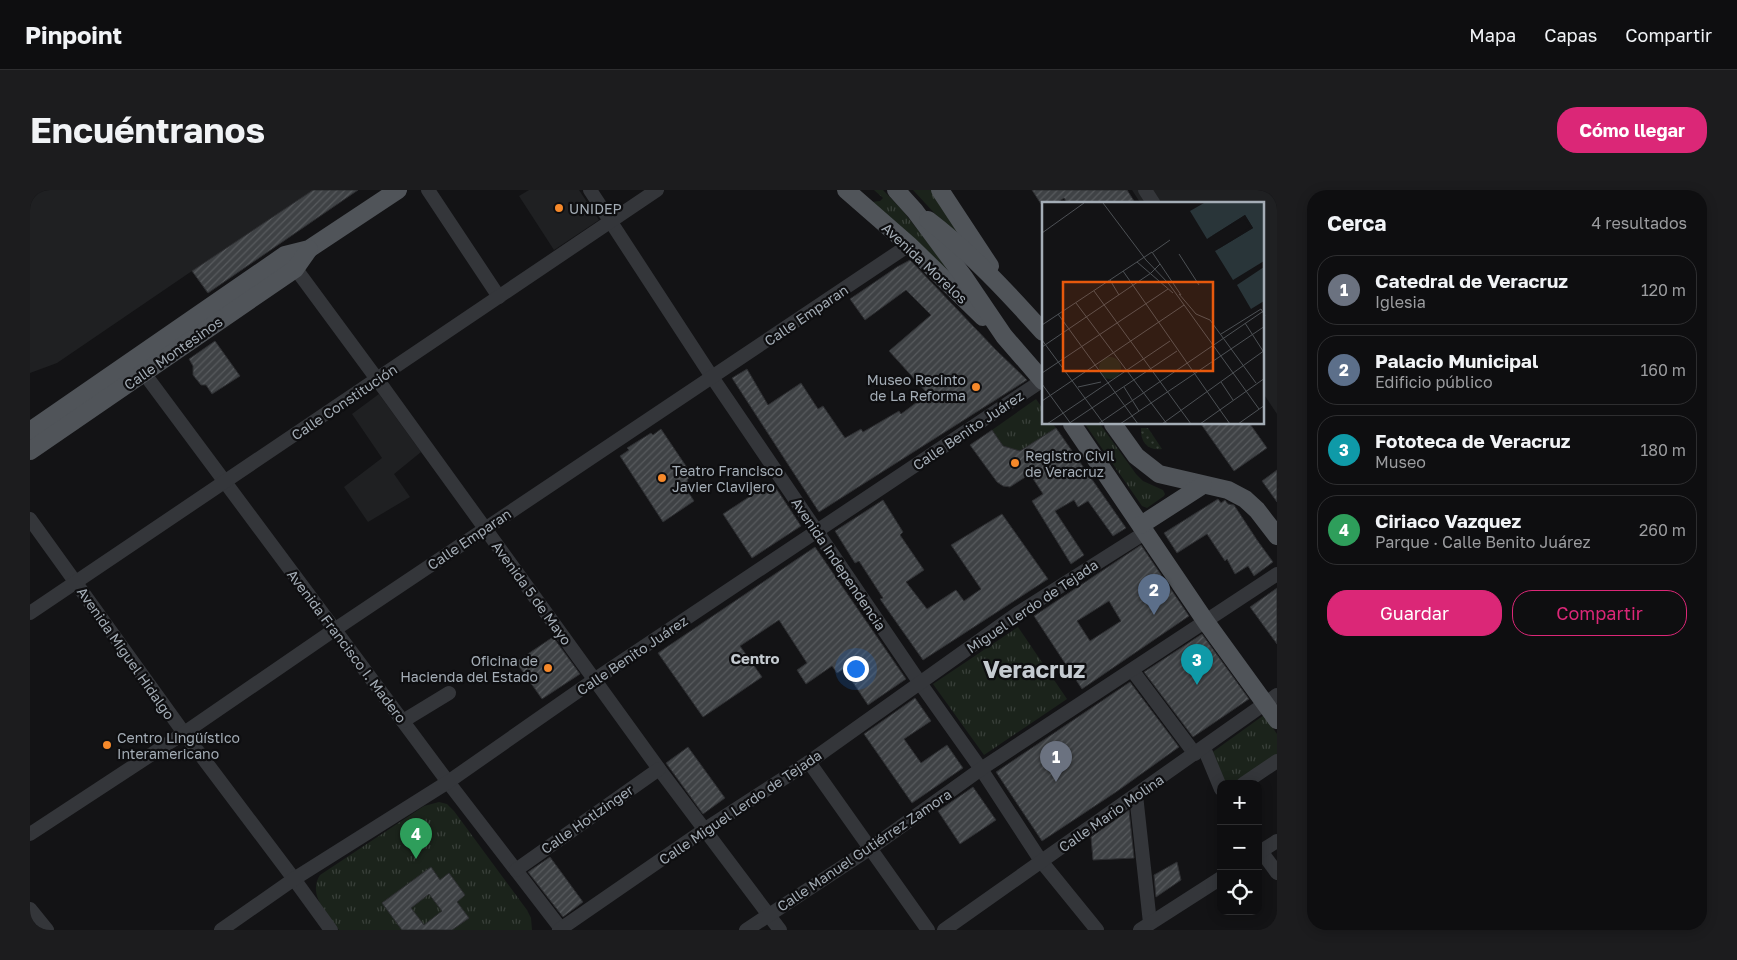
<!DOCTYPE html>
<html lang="es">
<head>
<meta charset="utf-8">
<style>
  :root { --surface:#0e0e10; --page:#1c1c1e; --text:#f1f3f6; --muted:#9b9c9f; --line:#2e2e30; --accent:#db2777 }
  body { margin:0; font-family:"Golos Text",sans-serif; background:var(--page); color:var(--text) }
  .controls { position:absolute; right:15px; bottom:15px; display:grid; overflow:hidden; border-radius:10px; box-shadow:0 2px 12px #0003 }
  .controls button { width:45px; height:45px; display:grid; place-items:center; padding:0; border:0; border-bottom:1px solid var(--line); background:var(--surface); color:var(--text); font:25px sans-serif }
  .you { position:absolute; left:825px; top:478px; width:18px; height:18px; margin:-12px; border:4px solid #fff; border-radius:50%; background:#1a73e8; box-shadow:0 0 0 8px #1a73e833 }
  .badge { display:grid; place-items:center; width:32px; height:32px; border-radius:50%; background:var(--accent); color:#fff; font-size:16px; font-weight:700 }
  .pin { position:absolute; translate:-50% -41px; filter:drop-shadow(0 1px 2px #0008) }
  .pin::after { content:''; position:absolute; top:26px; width:18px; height:15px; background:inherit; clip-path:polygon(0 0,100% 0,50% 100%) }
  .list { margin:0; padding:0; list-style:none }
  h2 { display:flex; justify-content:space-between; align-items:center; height:65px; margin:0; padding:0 20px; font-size:21px }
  h2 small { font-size:16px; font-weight:400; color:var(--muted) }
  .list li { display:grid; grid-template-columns:32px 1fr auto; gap:15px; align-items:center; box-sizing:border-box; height:70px; margin:0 10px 10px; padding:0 10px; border:1px solid var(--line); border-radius:20px }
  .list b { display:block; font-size:19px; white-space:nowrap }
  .list p { margin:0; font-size:16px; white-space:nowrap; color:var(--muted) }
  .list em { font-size:16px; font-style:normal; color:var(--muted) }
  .actions { display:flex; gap:10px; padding:15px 20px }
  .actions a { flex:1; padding:11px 0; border:1px solid var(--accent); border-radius:20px; text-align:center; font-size:18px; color:var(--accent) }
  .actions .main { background:var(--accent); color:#fff }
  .icon { flex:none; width:28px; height:28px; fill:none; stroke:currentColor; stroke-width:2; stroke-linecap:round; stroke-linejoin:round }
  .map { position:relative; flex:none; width:1247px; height:740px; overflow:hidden; border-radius:20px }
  header { display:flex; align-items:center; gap:30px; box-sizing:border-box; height:70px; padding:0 25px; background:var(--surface); border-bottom:1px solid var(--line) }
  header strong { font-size:24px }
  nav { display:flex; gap:28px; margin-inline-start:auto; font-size:18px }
  .intro { display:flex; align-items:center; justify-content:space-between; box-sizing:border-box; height:120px; padding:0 30px }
  h1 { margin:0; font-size:35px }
  .button { padding:12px 22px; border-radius:20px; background:var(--accent); color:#fff; font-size:18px; font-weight:700 }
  main { display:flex; gap:30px; padding:0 30px }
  aside { flex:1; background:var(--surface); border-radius:20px; box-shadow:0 2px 12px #0003 }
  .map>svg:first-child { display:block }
  .built { fill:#1f2022 }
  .grass { fill:url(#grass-dots) }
  .park { fill:url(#park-tufts) }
  .building { fill:url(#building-hatch); stroke:#2d2e31; fill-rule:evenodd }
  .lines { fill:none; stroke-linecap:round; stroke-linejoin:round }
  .minor { stroke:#34363a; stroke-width:14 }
  .major { stroke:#505459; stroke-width:18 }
  .poi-dot { fill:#f6892a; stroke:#0e0e10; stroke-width:2 }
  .labels { text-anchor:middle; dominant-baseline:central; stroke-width:4.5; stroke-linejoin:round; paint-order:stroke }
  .poi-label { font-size:14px; fill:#a4adb6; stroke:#0e0e10; text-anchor:start }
  .street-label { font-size:14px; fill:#a4adb6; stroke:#0e0e10 }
  .neighbourhood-label { font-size:15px; font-weight:bold; fill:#c5cbd1; stroke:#0e0e10 }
  .town-label { font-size:24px; font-weight:bold; fill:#c5cbd1; stroke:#0e0e10 }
  .inset-road { fill:none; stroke:#4d5155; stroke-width:1 }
  .view { fill:#e8590c; fill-opacity:0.15; stroke:#e8590c; stroke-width:2.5 }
  .inset-edge { fill:none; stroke:#a4adb6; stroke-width:2.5 }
</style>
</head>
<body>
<header>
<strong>Pinpoint</strong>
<nav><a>Mapa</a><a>Capas</a><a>Compartir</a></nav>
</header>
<div class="intro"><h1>Encuéntranos</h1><a class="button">Cómo llegar</a></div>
<main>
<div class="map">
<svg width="1247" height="740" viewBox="0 0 1247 740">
  <defs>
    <pattern id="grass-dots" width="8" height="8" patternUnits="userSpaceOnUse" patternTransform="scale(1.25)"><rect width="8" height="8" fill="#1b231b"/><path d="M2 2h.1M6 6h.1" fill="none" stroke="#39403a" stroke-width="1.8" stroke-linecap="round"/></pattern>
    <pattern id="park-tufts" width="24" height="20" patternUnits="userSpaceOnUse" patternTransform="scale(1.25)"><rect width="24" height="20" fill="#1b231b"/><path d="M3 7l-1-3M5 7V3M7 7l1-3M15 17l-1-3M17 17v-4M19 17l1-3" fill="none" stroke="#39403a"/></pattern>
    <pattern id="building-hatch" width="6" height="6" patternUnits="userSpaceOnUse" patternTransform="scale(1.25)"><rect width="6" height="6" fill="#3f4245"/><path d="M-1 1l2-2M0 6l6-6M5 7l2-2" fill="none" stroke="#585b5e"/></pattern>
  </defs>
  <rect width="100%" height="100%" fill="#131315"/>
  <g class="built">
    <path d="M0,0H327L177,103L162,81L27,173L0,183Z"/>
    <path d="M499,0H549L569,30L524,60L489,6Z"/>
    <path d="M1102,0H1247V224L1233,203V14H1111Z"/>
    <path d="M349,204L391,262L364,284L380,307L338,332L314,297L352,268L322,224Z"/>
  </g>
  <path class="grass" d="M1111,238H1118L1132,259C1118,261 1110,252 1111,238Z"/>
  <g class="park">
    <path d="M844,0H853L873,21L926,89L841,12L850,11L853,8Z"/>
    <path d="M883,0H903L944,66Z"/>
    <path d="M1006,209L1013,219V234H1023L1026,238L990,261L973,256L962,240Z"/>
    <path d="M1055,234H1070L1106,284L1113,291L1133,300L1135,304L1134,306L1117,318L1112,316Z"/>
    <path d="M988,437L1037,509L954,565L903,494Z"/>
    <path d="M1234,525L1247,544V571L1213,594H1191L1177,566Z"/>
    <path d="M409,612L417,614L424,621L497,720L501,728L502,740H309C298,725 277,705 290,685L394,616Z"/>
  </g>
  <g class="building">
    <path d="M283,0H328L178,103L162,81Z"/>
    <path d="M1002,0H1097L1106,14H1038L1034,8L1025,14H1011Z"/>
    <path d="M880,70L965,159L997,190L789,322L702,188L717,179L738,215L771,193L788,219L793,216L815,248L831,239L833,242L869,221L871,224L898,204L859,161L901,125L876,100L835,130L820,109L867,77Z"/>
    <path d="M185,151L210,186L182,204L176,195H171L163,185V176L159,169Z"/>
    <path d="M1171,234H1220L1237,258L1204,281Z"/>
    <path d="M1026,238L1096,338L1083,346L1058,311L1048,317L1044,310L1025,321L1054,365L1041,374L1002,311L1013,304L1000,284L980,297L973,296L967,292L940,255L962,240L973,256L990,261Z"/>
    <path d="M631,239L662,285L657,290L658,292L653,294L664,311L633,332L590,266L599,260L597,258L621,243L623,245Z"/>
    <path d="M1247,280V312L1232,291Z"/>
    <path d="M742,292L771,336L722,368L693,324Z"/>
    <path d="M1188,309L1191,313L1195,310L1198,314L1204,315L1227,350L1243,372L1224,386L1218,376L1205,384L1197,369L1195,371L1177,344L1147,363L1134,343Z"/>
    <path d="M853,310L873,342L870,345L894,380L876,392L897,419L926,400L934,411L951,399L921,355L972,324L1018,389L893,470L850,409L853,408L829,371L825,373L805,341Z"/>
    <path d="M1111,355L1159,426L1052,499L1004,426ZM1079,411L1091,431L1060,451L1047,431Z"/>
    <path d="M785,357L876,489L838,515L814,479L807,483L802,476L776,494L767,480L777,473L749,430L710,456L732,487L673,527L628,463Z"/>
    <path d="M1247,398V454L1220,417Z"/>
    <path d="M1172,444L1219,509L1163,547L1114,482Z"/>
    <path d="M523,447L550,484L512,509L486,472Z"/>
    <path d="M1100,492L1149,557L1086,602L1012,651L966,582Z"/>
    <path d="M885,508L901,531L874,549L891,573L917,555L933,578L882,613L834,544Z"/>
    <path d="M658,557L695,608L673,624L636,573Z"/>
    <path d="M943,597L966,630L930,654L908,621Z"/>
    <path d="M1099,620L1104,668L1063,670L1061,647Z"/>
    <path d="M520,667L553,712L533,727L498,682Z"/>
    <path d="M1147,672L1151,690L1126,707L1124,685Z"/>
    <path d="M401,677L410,690L419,683L435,705L427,712L439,728L422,740H372L352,713ZM399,704L412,721L394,735L381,718Z"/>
  </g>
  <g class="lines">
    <g class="minor">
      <path d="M398,0L469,107"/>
      <path d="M560,0L682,187L890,493L951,579L1011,671L1067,740"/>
      <path d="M1115,0L1124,14"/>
      <path d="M260,71L347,189L629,579L750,740"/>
      <path d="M108,175L418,592L532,740"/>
      <path d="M0,329L154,543L264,689L301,740"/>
      <path d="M0,423L627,0"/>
      <path d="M1102,480L1165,564"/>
      <path d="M373,531L419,503"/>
      <path d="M1174,558L1191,599"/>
      <path d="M779,572L898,740"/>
      <path d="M1213,594L1247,571"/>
      <path d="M1106,605L1120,733"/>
      <path d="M0,644L154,543L304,440L879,55"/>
      <path d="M1231,661L1247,683"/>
      <path d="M1228,663L1247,651"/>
      <path d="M486,680L629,579"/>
      <path d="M0,719L17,740"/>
      <path d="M191,740L264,689L418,592L564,490L1013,190"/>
      <path d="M529,740L674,640L779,572L988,423L1116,342"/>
      <path d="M716,740L841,658L951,579L1247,384"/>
      <path d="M914,740L1247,505"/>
      <path d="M1110,740L1191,688"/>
    </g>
    <g class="major">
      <path d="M816,0L879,55L953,127"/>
      <path d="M866,0L885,21L934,87L974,146L1013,191"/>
      <path d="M910,0L960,76"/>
      <path d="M898,30C940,62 978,103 1013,142"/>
      <path d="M1042,234L1176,432L1247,530"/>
      <path d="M1083,234L1106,266L1129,284L1198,300L1215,309L1227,320L1247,346"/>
      <path d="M0,241L255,65L279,59L368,0"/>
      <path d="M0,261L265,79L279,59"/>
      <path d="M1111,335L1173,295"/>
    </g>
  </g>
  <g class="poi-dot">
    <circle cx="529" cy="18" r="5"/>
    <circle cx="946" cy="197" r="5"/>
    <circle cx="985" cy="273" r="5"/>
    <circle cx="632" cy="288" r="5"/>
    <circle cx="518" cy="478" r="5"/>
    <circle cx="77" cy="555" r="5"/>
  </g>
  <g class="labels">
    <g class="poi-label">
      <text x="539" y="18">UNIDEP</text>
      <text x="936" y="189" text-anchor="end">Museo Recinto<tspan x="936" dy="16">de La Reforma</tspan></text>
      <text x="995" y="265">Registro Civil<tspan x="995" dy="16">de Veracruz</tspan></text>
      <text x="642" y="280">Teatro Francisco<tspan x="642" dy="16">Javier Clavijero</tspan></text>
      <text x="508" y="470" text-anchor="end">Oficina de<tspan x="508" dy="16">Hacienda del Estado</tspan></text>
      <text x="87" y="547">Centro Lingüístico<tspan x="87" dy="16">Interamericano</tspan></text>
    </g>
    <g class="street-label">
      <text transform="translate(895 73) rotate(43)">Avenida Morelos</text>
      <text transform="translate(776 125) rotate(-34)">Calle Emparan</text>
      <text transform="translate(143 163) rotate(-35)">Calle Montesinos</text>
      <text transform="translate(314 212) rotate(-34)">Calle Constitución</text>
      <text transform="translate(938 240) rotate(-34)">Calle Benito Juárez</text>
      <text transform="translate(439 349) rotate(-34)">Calle Emparan</text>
      <text transform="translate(809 374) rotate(56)">Avenida Independencia</text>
      <text transform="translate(502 403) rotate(54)">Avenida 5 de Mayo</text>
      <text transform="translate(1002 416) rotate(-34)">Miguel Lerdo de Tejada</text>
      <text transform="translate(317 456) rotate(53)">Avenida Francisco I. Madero</text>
      <text transform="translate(96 463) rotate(55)">Avenida Miguel Hidalgo</text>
      <text transform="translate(602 465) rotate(-34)">Calle Benito Juárez</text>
      <text transform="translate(710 617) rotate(-34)">Calle Miguel Lerdo de Tejada</text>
      <text transform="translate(1081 623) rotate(-35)">Calle Mario Molina</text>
      <text transform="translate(557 629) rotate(-35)">Calle Hotlzinger</text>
      <text transform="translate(834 660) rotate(-34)">Calle Manuel Gutiérrez Zamora</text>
    </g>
    <g class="neighbourhood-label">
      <text x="725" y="468">Centro</text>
    </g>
    <g class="town-label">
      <text x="1004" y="478">Veracruz</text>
    </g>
  </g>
  <g transform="translate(1012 12)">
    <rect width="222" height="222" fill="#131315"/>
    <path d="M57 166a11 11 0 1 1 22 0a11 11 0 1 1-22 0Z" fill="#1b231b"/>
    <path d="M162,1H222V59L191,78L173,49L211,26L203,13L165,37L148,9ZM222,65V99L209,107L195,83Z" fill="#293539"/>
    <path d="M203,13L211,26L173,49L208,25L202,16L165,37Z" fill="#131315"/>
    <path class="inset-road" d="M61,1L104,58L127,82L217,207M0,31L42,1M111,50L128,38M137,52L157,83M95,60L131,91M81,69L178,208M68,78L77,93M52,89L149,222M137,92L154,112L168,118L214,181M34,101L125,222M16,112L96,222M203,121L221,149M0,123L110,50L139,93M179,132L219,107L223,114M0,138L62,222M0,145L109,71L118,62M0,171L126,87M179,180L191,198M0,182L29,222M36,185L59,180M82,185L97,209M0,199L142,103M178,208L188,222M5,222L128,139M26,222L135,149M56,222L220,110M78,222L223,124M120,222L223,148M158,222L223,176M196,222L223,203"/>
    <path class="view" d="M21,80H171V169H21Z"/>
    <rect width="222" height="222" class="inset-edge"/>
  </g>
</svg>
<div class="controls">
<button>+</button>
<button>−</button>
<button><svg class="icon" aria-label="locate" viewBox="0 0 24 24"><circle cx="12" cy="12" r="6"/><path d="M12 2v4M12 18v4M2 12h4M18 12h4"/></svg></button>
</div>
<div class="you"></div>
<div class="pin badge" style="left:1026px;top:592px;background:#6b7280">1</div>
<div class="pin badge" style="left:1124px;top:425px;background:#5c6f8a">2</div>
<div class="pin badge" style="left:1167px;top:495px;background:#0f9aa8">3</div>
<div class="pin badge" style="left:386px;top:669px;background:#2e9e5b">4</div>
</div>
<aside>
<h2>Cerca<small>4 resultados</small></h2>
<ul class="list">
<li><span class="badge" style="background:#6b7280">1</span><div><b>Catedral de Veracruz</b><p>Iglesia</p></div><em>120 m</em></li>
<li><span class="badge" style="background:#5c6f8a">2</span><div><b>Palacio Municipal</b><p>Edificio público</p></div><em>160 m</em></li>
<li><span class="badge" style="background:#0f9aa8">3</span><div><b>Fototeca de Veracruz</b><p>Museo</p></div><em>180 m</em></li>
<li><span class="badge" style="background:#2e9e5b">4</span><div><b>Ciriaco Vazquez</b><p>Parque · Calle Benito Juárez</p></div><em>260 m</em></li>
</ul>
<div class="actions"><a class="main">Guardar</a><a>Compartir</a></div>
</aside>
</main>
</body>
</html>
